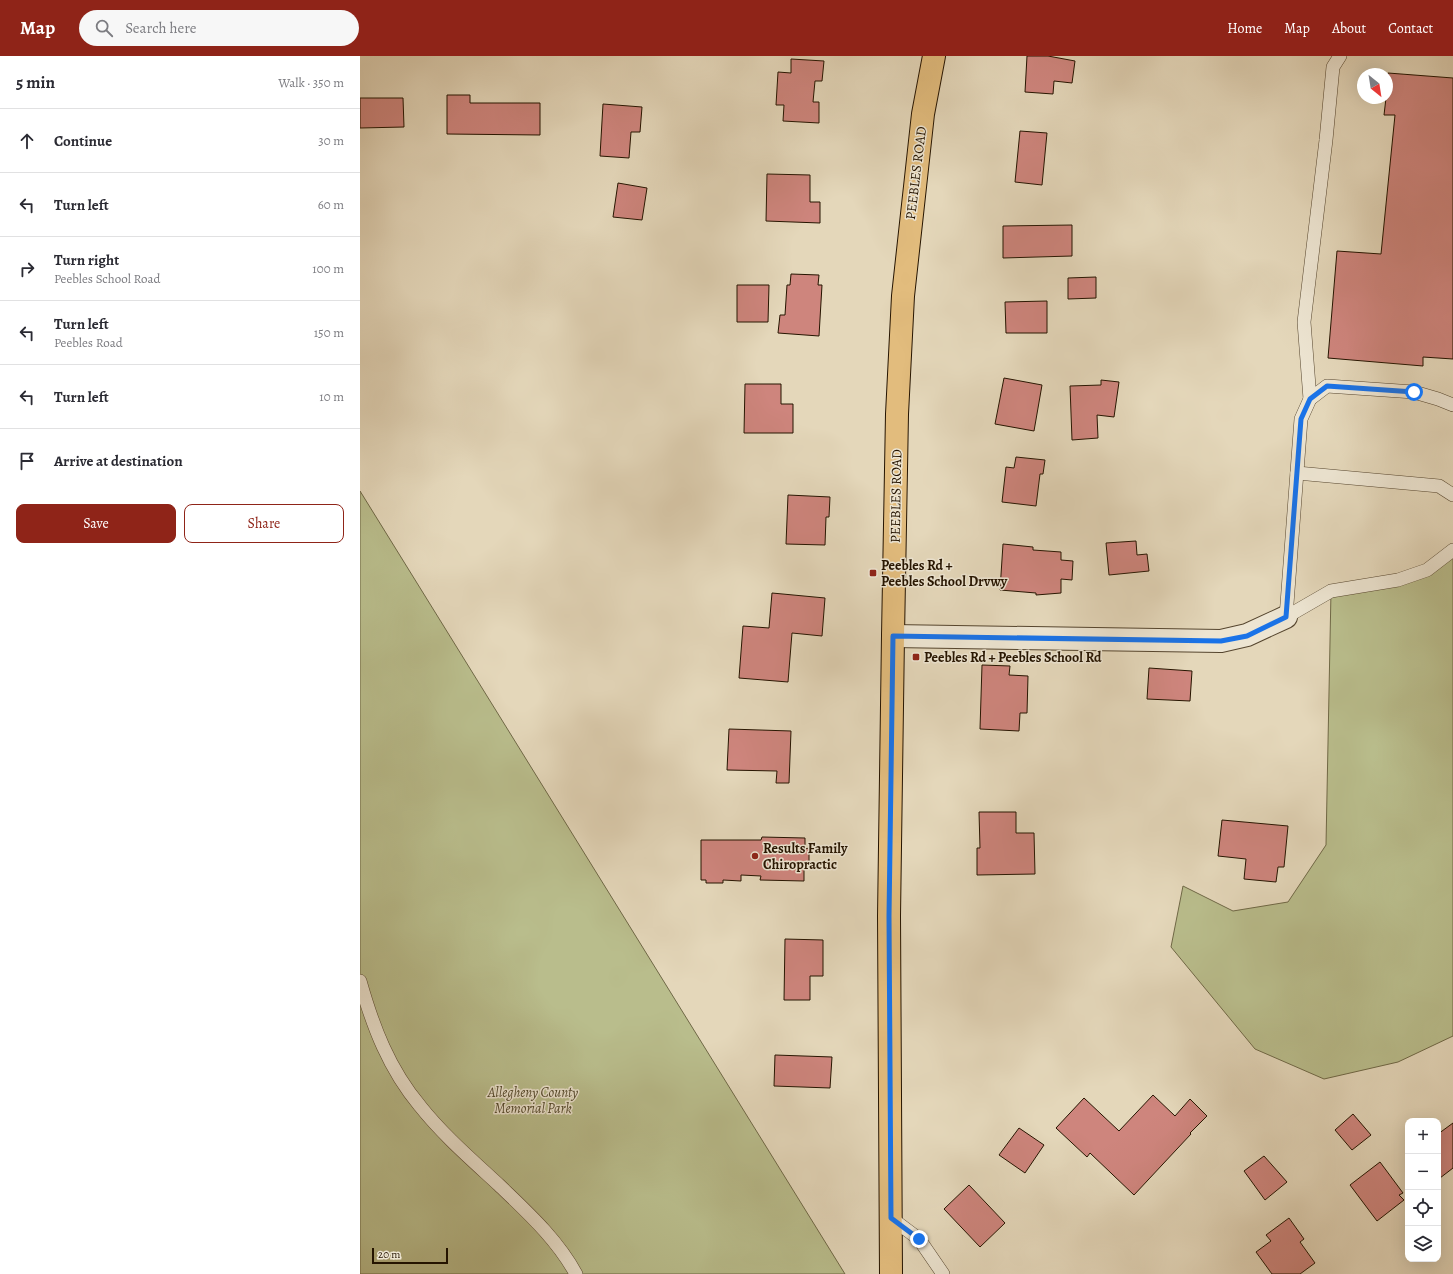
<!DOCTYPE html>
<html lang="en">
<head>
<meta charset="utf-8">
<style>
  :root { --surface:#fff; --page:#f7f7f7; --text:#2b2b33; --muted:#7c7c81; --line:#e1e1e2; --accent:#8f2418 }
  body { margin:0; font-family:Alegreya,serif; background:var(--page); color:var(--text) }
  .controls { position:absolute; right:12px; bottom:12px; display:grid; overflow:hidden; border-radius:8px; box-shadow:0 4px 16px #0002 }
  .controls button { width:36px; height:36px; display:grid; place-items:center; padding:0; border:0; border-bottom:1px solid var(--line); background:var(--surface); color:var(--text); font:20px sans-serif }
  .compass { position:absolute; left:997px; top:12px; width:36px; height:36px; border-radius:50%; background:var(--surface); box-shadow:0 4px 16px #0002; rotate:150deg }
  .scale { position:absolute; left:12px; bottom:10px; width:76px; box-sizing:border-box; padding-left:4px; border:2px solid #251400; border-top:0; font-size:11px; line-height:14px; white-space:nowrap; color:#251400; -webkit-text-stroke:3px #ede5d2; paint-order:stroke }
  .stop { position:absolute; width:12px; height:12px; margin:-9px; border:3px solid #1a73e8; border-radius:50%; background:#fff }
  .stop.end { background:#1a73e8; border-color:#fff; box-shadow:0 1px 4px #0008 }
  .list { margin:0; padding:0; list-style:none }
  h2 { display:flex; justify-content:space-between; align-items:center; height:52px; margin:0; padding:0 16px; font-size:17px }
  h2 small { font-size:13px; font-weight:400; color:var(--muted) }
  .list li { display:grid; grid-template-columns:26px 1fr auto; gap:12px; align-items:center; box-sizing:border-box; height:64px; padding:0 16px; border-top:1px solid var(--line) }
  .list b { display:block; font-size:15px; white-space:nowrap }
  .list p { margin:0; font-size:13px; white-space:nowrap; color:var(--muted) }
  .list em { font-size:13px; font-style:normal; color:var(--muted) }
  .actions { display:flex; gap:8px; padding:12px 16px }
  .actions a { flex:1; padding:9px 0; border:1px solid var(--accent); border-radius:8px; text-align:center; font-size:14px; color:var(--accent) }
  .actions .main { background:var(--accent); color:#fff }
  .icon { flex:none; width:22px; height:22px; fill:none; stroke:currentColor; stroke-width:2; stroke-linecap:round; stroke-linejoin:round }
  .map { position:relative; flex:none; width:1093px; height:1218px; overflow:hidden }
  header { display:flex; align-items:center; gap:24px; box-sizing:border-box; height:56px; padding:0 20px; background:var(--accent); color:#fff }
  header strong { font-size:19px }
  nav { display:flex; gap:22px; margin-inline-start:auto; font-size:14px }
  .search { width:280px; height:36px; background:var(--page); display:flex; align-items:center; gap:10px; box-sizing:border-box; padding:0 14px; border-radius:22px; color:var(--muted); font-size:15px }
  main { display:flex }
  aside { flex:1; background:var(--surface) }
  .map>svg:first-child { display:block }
  .green { fill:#b9bd8c; stroke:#6f6846 }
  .building { fill:#ce857d; stroke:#251400 }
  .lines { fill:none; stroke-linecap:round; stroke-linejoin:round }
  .lane-casing { stroke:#55452e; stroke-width:14 }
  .street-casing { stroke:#55452e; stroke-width:24 }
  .primary-casing { stroke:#251400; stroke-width:24 }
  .lane { stroke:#ede5d2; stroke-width:13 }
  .street { stroke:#ede5d2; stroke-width:22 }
  .primary { stroke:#e2bc7d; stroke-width:22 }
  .route { stroke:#1a73e8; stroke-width:5 }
  .poi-dot { fill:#8f2418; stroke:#ede5d2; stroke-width:1.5 }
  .labels { text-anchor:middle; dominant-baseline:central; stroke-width:3; stroke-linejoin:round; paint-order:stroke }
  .street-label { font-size:14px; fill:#251400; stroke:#ede5d2 }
  .poi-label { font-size:14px; font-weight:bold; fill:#251400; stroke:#ede5d2; text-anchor:start }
  .park-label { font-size:14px; font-style:italic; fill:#51472a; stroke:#ede5d2 }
</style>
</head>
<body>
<header>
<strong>Map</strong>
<div class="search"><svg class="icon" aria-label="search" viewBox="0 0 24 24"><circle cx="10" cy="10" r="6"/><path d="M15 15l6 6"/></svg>Search here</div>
<nav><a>Home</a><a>Map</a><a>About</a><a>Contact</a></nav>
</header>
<main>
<aside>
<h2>5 min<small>Walk · 350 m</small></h2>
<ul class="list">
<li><svg class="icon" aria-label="ahead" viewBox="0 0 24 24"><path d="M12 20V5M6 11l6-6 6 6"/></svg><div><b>Continue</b></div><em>30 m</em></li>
<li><svg class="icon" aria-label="left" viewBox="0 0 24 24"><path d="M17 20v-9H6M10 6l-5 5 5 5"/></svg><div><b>Turn left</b></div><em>60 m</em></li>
<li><svg class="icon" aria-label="right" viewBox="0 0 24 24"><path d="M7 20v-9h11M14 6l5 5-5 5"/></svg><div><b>Turn right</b><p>Peebles School Road</p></div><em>100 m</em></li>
<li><svg class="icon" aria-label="left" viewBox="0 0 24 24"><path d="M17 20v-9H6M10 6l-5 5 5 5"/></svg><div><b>Turn left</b><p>Peebles Road</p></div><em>150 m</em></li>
<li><svg class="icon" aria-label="left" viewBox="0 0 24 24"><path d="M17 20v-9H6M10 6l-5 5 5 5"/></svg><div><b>Turn left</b></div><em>10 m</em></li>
<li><svg class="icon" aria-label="arrive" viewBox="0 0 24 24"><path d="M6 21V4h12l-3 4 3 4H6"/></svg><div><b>Arrive at destination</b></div></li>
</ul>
<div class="actions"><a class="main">Save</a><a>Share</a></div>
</aside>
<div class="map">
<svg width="1093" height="1218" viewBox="0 0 1093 1218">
  <rect width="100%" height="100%" fill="#e4d7ba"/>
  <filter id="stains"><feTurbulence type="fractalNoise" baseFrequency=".005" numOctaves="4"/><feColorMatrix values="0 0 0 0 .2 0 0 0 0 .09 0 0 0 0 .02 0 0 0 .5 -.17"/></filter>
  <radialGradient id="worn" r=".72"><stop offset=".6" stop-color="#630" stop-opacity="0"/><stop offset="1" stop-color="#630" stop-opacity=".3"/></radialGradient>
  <g class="green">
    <path d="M0,435L485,1218H0Z"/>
    <path d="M1093,494V980L1038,1006L964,1023L895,993L811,891L823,830L873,855L928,846L966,789L971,535L1038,524Z"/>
  </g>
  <g class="building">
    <path d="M667,0H688L715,5L712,27L694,25L693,38L665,36Z"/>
    <path d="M431,3L464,5L462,25H455L453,46H459V67L423,65L424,49H416L418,16L431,17Z"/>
    <path d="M1028,17L1093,22V303L1063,301V310L968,302L977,195L1021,198L1035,59H1024L1026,42H1027Z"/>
    <path d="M87,39H110V47H180V79L87,78Z"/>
    <path d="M0,42H43L44,71L0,72Z"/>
    <path d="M243,48L282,51L280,76H271L269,102L240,100Z"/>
    <path d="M660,75L687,77L682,129L655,126Z"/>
    <path d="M407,118L450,119V146H460V167L406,165Z"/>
    <path d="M258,127L287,132L282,164L253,161Z"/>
    <path d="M712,169V200L643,202V170Z"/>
    <path d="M431,218L459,219L458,229H462L459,280L418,277L420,259H425L427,229H430Z"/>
    <path d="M736,221V242L708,243V222Z"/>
    <path d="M377,229H409L408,266H377Z"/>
    <path d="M687,245V277H646L645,246Z"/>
    <path d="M644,322L682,329L674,375L635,368Z"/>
    <path d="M741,324L759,326L754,361L737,359L738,382L712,384L710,330L741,329Z"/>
    <path d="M385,328H421V348H433V377H384Z"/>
    <path d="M656,401L685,404L683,418H680L676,450L642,446L646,411L654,412Z"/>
    <path d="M428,439L470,441L469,461H466L465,489L426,488Z"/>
    <path d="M776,485L777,499L787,498L789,515L749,519L746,487Z"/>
    <path d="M643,488L673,491V494L701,496V504L713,505L712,524L701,523V537L676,539V537L640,534Z"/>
    <path d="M412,537L465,542L462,580L432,577L428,626L379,622L383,570L409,572Z"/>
    <path d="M622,609L650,610L649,619L668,620L667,657H660L659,675L620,673Z"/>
    <path d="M789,612L832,615L830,645L787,643Z"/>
    <path d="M369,673L431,675L429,727H416L417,715L367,714Z"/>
    <path d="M619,756H656V777H674L675,818L617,819V792H620Z"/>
    <path d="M862,764L928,770L924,811H918L916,826L884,823L886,803L858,800Z"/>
    <path d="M402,781L445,782V793L449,792V808H444V825L400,824L401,820L381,819V825L363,824V827H346V824H341V784H401Z"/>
    <path d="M425,883L463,884V920H450V944H424Z"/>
    <path d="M415,999L472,1001L470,1032L414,1030Z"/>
    <path d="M793,1039L815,1060L830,1043L847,1060L830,1077L831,1078L774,1139L730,1097L727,1101L696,1072L724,1042L759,1075Z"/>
    <path d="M993,1058L1011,1079L992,1094L975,1074Z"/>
    <path d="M1093,1067V1112L1080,1122L1078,1119V1078Z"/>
    <path d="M659,1072L684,1089L665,1117L639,1099Z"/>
    <path d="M904,1100L927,1126L905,1144L884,1115Z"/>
    <path d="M1020,1106L1043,1137L1039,1139L1044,1144L1017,1165L990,1129Z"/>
    <path d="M609,1129L645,1167L620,1191L584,1153Z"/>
    <path d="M929,1162L944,1183L940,1186L955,1207L940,1218H912L896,1196L911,1185L906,1179Z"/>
  </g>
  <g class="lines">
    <g class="lane-casing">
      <g id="lane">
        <path d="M950,343L944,266L966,84L973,11L980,0"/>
        <path d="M937,417L1079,430L1093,439"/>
        <path d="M926,561L941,363L950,343L967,330L1054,336L1078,343L1093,349"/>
        <path d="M926,561L971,535L1038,524L1067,514L1093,494"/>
        <path d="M0,925C13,971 29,1013 60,1050C83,1079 112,1104 139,1129C167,1156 197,1183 216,1218"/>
        <path d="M531,1162L559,1183L583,1218"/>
      </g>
    </g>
    <g class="street-casing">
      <path id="street" d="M533,580L861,585L887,579L926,561"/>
    </g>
    <g class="primary-casing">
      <path id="primary" d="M531,1218L529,860L533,580L537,358L543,240L563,58L574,0"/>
    </g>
    <use href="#lane" class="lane"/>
    <use href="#street" class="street"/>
    <use href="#primary" class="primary"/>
  </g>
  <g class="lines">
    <path class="route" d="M559,1183L531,1162L529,860L533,580L861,585L887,580L926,561L941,363L950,343L967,330L1054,336"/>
  </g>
  <g class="poi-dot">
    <rect x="509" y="513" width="8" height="8" rx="2"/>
    <rect x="552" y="597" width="8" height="8" rx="2"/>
    <circle cx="395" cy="800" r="4"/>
  </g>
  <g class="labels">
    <g class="street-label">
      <text transform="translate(556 117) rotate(-83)">PEEBLES ROAD</text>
      <text transform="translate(536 440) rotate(-89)">PEEBLES ROAD</text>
    </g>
    <g class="poi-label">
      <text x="521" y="509">Peebles Rd +<tspan x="521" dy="16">Peebles School Drvwy</tspan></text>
      <text x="564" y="601">Peebles Rd + Peebles School Rd</text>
      <text x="403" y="792">Results Family<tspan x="403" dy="16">Chiropractic</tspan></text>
    </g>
    <g class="park-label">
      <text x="173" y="1036">Allegheny County<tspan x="173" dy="16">Memorial Park</tspan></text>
    </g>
  </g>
  <rect width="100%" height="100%" filter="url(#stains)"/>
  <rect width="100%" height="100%" fill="url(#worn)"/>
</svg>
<div class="controls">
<button>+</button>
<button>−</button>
<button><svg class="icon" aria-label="locate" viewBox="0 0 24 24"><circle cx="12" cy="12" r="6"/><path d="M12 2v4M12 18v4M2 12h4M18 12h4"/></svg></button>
<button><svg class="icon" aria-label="layers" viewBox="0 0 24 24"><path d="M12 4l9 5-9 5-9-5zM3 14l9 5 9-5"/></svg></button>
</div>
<svg class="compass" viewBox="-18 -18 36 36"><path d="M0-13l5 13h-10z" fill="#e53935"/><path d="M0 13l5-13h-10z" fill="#7c7c81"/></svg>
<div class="scale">20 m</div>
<div class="stop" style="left:1054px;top:336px"></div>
<div class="stop end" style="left:559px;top:1183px"></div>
</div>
</main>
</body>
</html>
